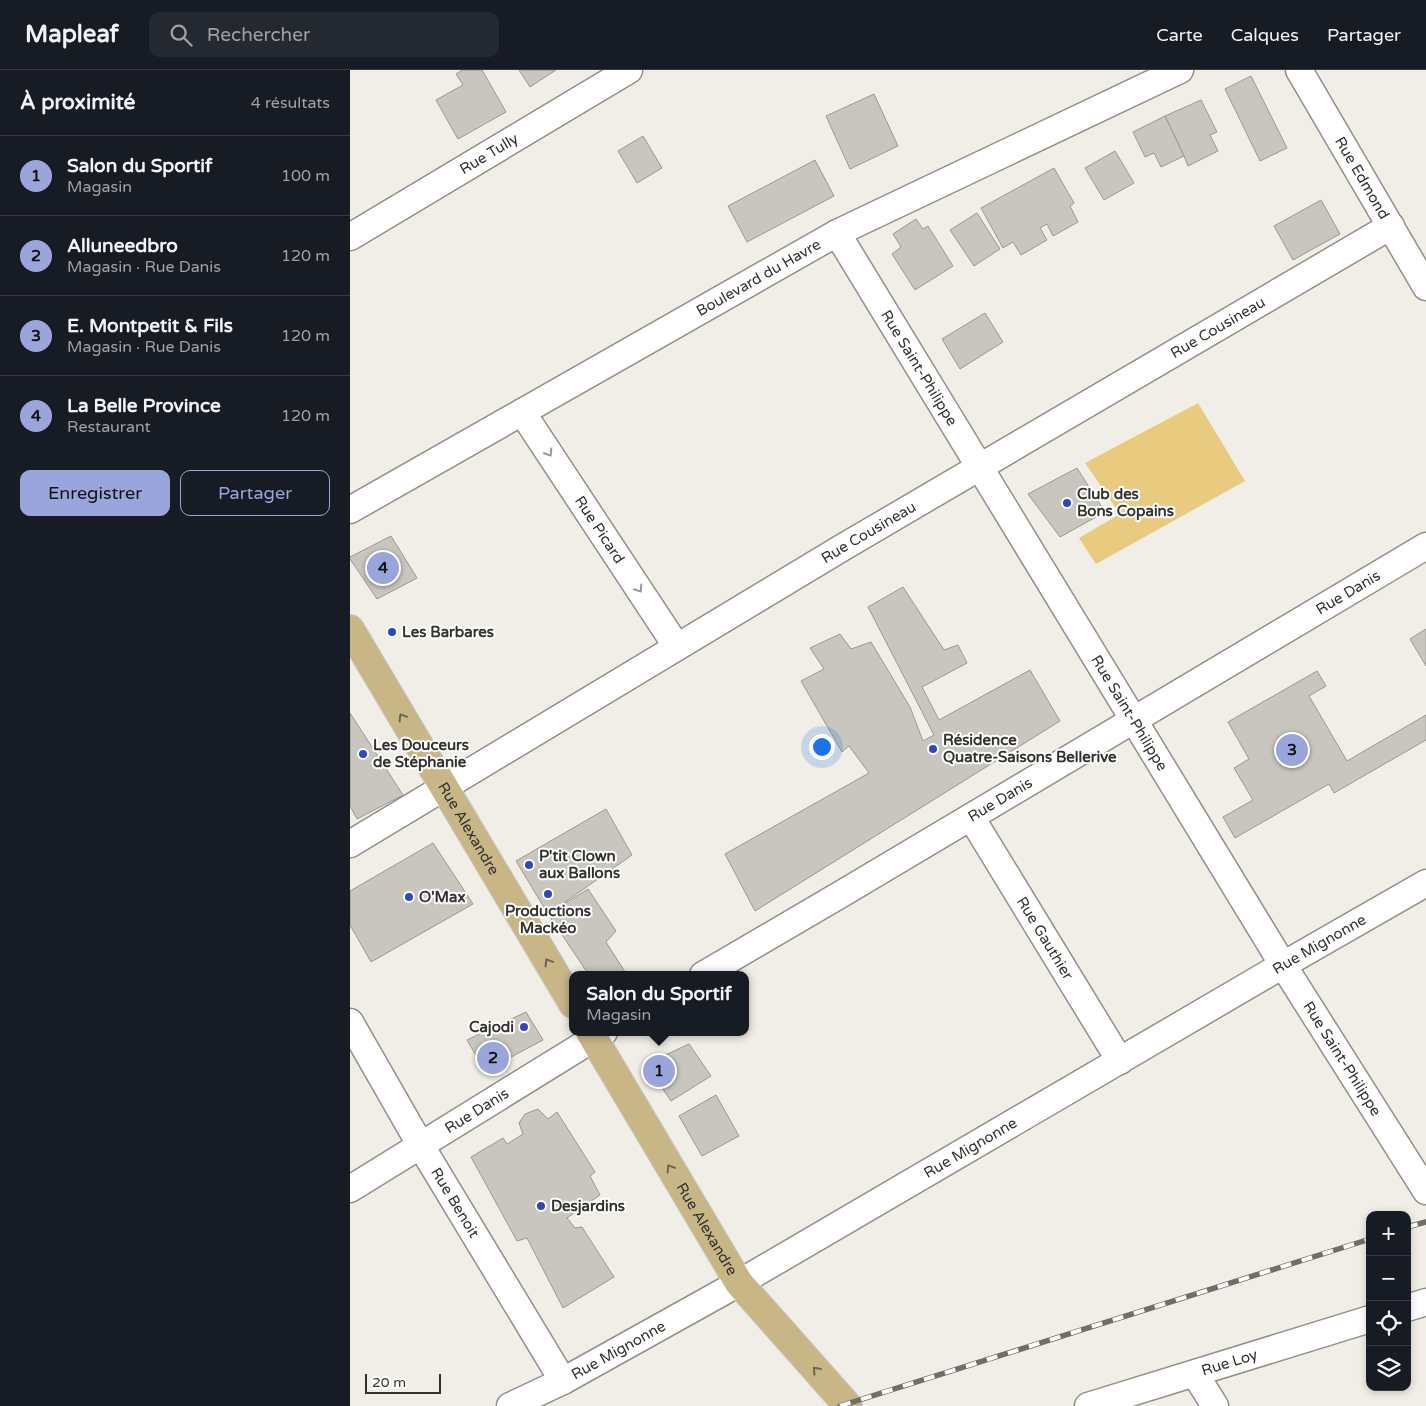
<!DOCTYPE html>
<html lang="fr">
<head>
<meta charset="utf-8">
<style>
  :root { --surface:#171b24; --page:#242831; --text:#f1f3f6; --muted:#9ea1a6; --line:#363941; --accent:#9aa6db }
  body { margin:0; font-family:"Varela Round",sans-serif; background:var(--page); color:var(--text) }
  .controls { position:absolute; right:15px; bottom:15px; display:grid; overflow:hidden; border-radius:10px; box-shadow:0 2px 8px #0003 }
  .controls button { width:45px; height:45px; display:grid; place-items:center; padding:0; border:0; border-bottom:1px solid var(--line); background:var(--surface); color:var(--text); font:25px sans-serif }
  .scale { position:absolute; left:15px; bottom:12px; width:76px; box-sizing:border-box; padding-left:5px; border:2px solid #32312e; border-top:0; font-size:14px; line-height:18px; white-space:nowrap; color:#32312e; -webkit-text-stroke:4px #fff; paint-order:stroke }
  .you { position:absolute; left:471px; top:676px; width:18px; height:18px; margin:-12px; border:4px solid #fff; border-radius:50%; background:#1a73e8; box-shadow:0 0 0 8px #1a73e833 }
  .badge { display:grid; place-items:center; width:32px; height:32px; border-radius:50%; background:var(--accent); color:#111; font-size:16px; font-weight:700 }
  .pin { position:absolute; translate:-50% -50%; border:2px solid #fff; box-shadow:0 1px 5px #0006 }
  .popup { position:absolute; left:219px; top:901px; width:180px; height:65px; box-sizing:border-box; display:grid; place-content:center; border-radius:10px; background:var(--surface); filter:drop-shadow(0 1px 4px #0005); font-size:16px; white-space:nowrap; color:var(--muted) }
  .popup b { font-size:19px; color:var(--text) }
  .popup::after { content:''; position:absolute; left:50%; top:100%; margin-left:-10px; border:10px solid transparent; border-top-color:var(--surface) }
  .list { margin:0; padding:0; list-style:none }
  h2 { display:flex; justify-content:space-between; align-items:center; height:65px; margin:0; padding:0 20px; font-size:21px }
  h2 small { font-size:16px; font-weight:400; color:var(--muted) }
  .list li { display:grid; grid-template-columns:32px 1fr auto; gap:15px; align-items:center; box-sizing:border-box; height:80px; padding:0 20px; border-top:1px solid var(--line) }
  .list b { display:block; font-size:19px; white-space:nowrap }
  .list p { margin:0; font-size:16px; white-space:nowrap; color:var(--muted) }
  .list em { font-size:16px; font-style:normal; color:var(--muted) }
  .actions { display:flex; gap:10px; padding:15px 20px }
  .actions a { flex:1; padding:11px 0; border:1px solid var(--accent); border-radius:10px; text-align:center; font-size:18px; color:var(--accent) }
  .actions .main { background:var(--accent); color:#111 }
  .icon { flex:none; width:28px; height:28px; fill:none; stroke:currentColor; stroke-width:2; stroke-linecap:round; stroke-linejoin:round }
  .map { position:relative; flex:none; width:1076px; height:1336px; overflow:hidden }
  header { display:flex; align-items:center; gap:30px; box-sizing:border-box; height:70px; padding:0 25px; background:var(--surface); border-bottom:1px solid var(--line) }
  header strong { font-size:24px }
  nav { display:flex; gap:28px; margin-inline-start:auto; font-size:18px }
  .search { width:350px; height:45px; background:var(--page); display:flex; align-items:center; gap:12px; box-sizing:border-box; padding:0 18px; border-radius:10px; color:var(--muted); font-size:19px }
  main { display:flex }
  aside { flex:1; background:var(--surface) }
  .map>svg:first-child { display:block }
  .green { fill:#e9cb7f }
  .building { fill:#c8c6bf; stroke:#9b9891 }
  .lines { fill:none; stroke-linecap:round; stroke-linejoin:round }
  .minor-casing { stroke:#928f89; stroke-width:29 }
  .major-casing { stroke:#cac9c9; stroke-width:30 }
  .minor { stroke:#fff; stroke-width:26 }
  .major { stroke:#c8b687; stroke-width:28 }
  .rail-casing { stroke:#706e6a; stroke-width:5.5 }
  .rail { stroke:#fff; stroke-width:4; stroke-dasharray:11; stroke-linecap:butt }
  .oneway { stroke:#989896 }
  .oneway2 { stroke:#6e6652 }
  .poi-dot { fill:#3049ba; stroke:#fff; stroke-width:2 }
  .labels { text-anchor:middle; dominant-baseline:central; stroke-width:4; stroke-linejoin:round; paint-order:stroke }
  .street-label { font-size:15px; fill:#32312e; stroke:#fff }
  .poi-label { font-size:15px; font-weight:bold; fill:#32312e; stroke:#fff; text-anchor:start }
</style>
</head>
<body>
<header>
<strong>Mapleaf</strong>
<div class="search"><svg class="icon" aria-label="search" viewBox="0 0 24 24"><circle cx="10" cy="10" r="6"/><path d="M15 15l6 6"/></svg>Rechercher</div>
<nav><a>Carte</a><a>Calques</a><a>Partager</a></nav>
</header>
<main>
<aside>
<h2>À proximité<small>4 résultats</small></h2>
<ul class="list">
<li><span class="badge">1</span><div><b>Salon du Sportif</b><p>Magasin</p></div><em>100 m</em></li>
<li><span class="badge">2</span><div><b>Alluneedbro</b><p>Magasin · Rue Danis</p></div><em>120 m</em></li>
<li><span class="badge">3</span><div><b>E. Montpetit &amp; Fils</b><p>Magasin · Rue Danis</p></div><em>120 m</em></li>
<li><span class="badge">4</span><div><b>La Belle Province</b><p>Restaurant</p></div><em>120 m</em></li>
</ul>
<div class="actions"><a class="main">Enregistrer</a><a>Partager</a></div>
</aside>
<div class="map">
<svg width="1076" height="1336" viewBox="0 0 1076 1336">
  <rect width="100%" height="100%" fill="#f1eee7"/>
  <path class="green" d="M848,333L895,411L746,494L729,468L770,444L735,393Z"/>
  <g class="building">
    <path d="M112,0H132L156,42L108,69L86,30L113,15L106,4Z"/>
    <path d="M169,0H206L180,17Z"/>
    <path d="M901,6L937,78L910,91L875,19Z"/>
    <path d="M524,24L548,76L500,99L476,46Z"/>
    <path d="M851,30L867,62L860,65L868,81L838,96L834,86L815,46Z"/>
    <path d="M815,46L834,86L811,97L804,83L795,87L783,62Z"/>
    <path d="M293,66L312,98L287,113L268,81Z"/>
    <path d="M765,81L784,113L754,130L735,98Z"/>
    <path d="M465,90L484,126L397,172L378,136Z"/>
    <path d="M704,98L724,133L720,136L728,152L703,166L697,154L690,158L697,170L671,185L663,172L653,178L631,138Z"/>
    <path d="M971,130L990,164L943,190L924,156Z"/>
    <path d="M627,143L650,179L624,196L600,160Z"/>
    <path d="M566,149L573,159L578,156L603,196L565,220L542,184L551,177L543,164Z"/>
    <path d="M635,243L653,272L610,299L592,269Z"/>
    <path d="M727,398L755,442L710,467L678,424Z"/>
    <path d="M41,466L67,508L27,529L0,489V487Z"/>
    <path d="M553,517L594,580L608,575L617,593L572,617L589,650L680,600L710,651L405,841L375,784L519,703L499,676L492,682L451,611L474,599L460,578L490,564L501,579L521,572L560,637L573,671L584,665L518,537Z"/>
    <path d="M1076,559V596L1060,569Z"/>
    <path d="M967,601L976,616L959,626L997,691L1076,645V670L984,723L979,714L885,768L873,747L903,730L884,698L899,689L878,652Z"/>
    <path d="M0,643L53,725L7,749L0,736Z"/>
    <path d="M256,739L282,785L198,844L166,791Z"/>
    <path d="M83,773L123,834L21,892L0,855V821Z"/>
    <path d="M238,819L266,861L256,872L277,905H239L198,844Z"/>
    <path d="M176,942L193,970L135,1001L117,970Z"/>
    <path d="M339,974L361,1006L321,1031L296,994Z"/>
    <path d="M366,1025L389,1066L352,1086L329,1046Z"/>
    <path d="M188,1039L198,1049L207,1042L245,1102L240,1106L250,1125L217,1148L225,1158L232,1157L264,1207L213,1238L177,1168L167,1171L121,1087L153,1068L157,1074L173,1064L169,1053L175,1044Z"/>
  </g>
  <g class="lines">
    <g class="minor-casing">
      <g id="minor">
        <path id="s1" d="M949,0L1076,217"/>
        <path id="s2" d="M487,163L933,895L1076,1121"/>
        <path id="s3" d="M0,167L279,0"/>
        <path id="s4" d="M172,342L327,577"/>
        <path id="s5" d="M0,440L487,163L830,0"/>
        <path id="s6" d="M621,747L770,991"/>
        <path id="s7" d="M0,774L495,476L1041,156"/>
        <path id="s8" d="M353,905L493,823L1076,476"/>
        <path id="s9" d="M0,952L71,1076L213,1311"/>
        <path id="s10" d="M0,1119L254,962"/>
        <path d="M1057,1238L1076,1232"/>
        <path d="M845,1304L865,1336"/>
        <path id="s11" d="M160,1336L213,1311L389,1213L933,895L1076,813"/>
        <path id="s12" d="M738,1336L1020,1249"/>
      </g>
    </g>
    <g class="major-casing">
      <g id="major">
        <path id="s13" d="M0,559L223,934"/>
        <path id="s14" d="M240,962L389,1213L498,1336"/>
      </g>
    </g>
    <use href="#minor" class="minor"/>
    <use href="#major" class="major"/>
    <g class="rail-casing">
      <g id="rail">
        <path d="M1057,1157L1076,1152"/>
        <path d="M490,1336L1020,1169"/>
      </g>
    </g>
    <use href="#rail" class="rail"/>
  </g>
  <defs><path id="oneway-chevron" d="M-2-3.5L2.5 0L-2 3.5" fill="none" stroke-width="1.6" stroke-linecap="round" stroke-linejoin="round" transform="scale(1.25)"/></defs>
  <g class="oneway">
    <use href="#oneway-chevron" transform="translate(199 383) rotate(57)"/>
    <use href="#oneway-chevron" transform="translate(289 519) rotate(57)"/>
  </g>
  <g class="oneway2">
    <use href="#oneway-chevron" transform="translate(52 647) rotate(-121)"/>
    <use href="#oneway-chevron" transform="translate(198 892) rotate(-121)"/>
    <use href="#oneway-chevron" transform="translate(320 1098) rotate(-121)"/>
    <use href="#oneway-chevron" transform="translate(466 1300) rotate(-132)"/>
  </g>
  <g class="poi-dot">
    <circle cx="717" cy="433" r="5"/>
    <circle cx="42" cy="562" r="5"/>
    <circle cx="583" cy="679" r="5"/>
    <circle cx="13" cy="684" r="5"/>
    <circle cx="179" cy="795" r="5"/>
    <circle cx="198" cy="824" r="5"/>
    <circle cx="59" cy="827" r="5"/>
    <circle cx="174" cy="957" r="5"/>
    <circle cx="191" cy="1136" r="5"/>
  </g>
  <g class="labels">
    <g class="street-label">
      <text stroke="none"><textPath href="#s3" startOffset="162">Rue Tully</textPath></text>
      <text stroke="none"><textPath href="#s1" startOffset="125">Rue Edmond</textPath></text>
      <text stroke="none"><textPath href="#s5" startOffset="470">Boulevard du Havre</textPath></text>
      <text stroke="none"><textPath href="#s7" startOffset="1010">Rue Cousineau</textPath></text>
      <text stroke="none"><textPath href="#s2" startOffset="158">Rue Saint-Philippe</textPath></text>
      <text stroke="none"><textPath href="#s4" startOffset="141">Rue Picard</textPath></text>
      <text stroke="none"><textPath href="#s7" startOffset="605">Rue Cousineau</textPath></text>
      <text stroke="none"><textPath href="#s8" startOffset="750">Rue Danis</textPath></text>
      <text stroke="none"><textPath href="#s2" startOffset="562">Rue Saint-Philippe</textPath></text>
      <text stroke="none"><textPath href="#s8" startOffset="345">Rue Danis</textPath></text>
      <text stroke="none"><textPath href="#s13" startOffset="232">Rue Alexandre</textPath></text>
      <text stroke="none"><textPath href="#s6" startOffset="142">Rue Gauthier</textPath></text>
      <text stroke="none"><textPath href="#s11" startOffset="932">Rue Mignonne</textPath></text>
      <text stroke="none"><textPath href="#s2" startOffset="968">Rue Saint-Philippe</textPath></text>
      <text stroke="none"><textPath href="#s10" startOffset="149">Rue Danis</textPath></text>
      <text stroke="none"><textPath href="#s11" startOffset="528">Rue Mignonne</textPath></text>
      <text stroke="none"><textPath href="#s9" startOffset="209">Rue Benoit</textPath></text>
      <text stroke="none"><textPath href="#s14" startOffset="229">Rue Alexandre</textPath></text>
      <text stroke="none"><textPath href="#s11" startOffset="122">Rue Mignonne</textPath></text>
      <text stroke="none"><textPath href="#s12" startOffset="148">Rue Loy</textPath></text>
    </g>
    <g class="poi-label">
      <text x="727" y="424">Club des<tspan x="727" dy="17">Bons Copains</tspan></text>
      <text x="52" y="562">Les Barbares</text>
      <text x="593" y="670">Résidence<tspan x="593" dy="17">Quatre-Saisons Bellerive</tspan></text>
      <text x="23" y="675">Les Douceurs<tspan x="23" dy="17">de Stéphanie</tspan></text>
      <text x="189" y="786">P'tit Clown<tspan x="189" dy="17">aux Ballons</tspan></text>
      <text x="69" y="827">O'Max</text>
      <text x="198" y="841" text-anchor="middle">Productions<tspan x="198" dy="17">Mackéo</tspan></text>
      <text x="164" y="957" text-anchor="end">Cajodi</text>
      <text x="201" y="1136">Desjardins</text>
    </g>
  </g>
</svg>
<div class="controls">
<button>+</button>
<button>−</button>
<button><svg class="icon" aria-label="locate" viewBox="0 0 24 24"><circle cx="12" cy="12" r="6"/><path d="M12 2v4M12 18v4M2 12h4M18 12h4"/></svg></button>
<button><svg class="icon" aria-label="layers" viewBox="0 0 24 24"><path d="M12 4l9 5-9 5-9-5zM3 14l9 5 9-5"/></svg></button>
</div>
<div class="scale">20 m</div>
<div class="you"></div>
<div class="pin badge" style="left:309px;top:1001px">1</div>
<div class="popup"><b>Salon du Sportif</b>Magasin</div>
<div class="pin badge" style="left:143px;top:988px">2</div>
<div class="pin badge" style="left:942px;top:680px">3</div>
<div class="pin badge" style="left:33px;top:498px">4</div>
</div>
</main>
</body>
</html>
